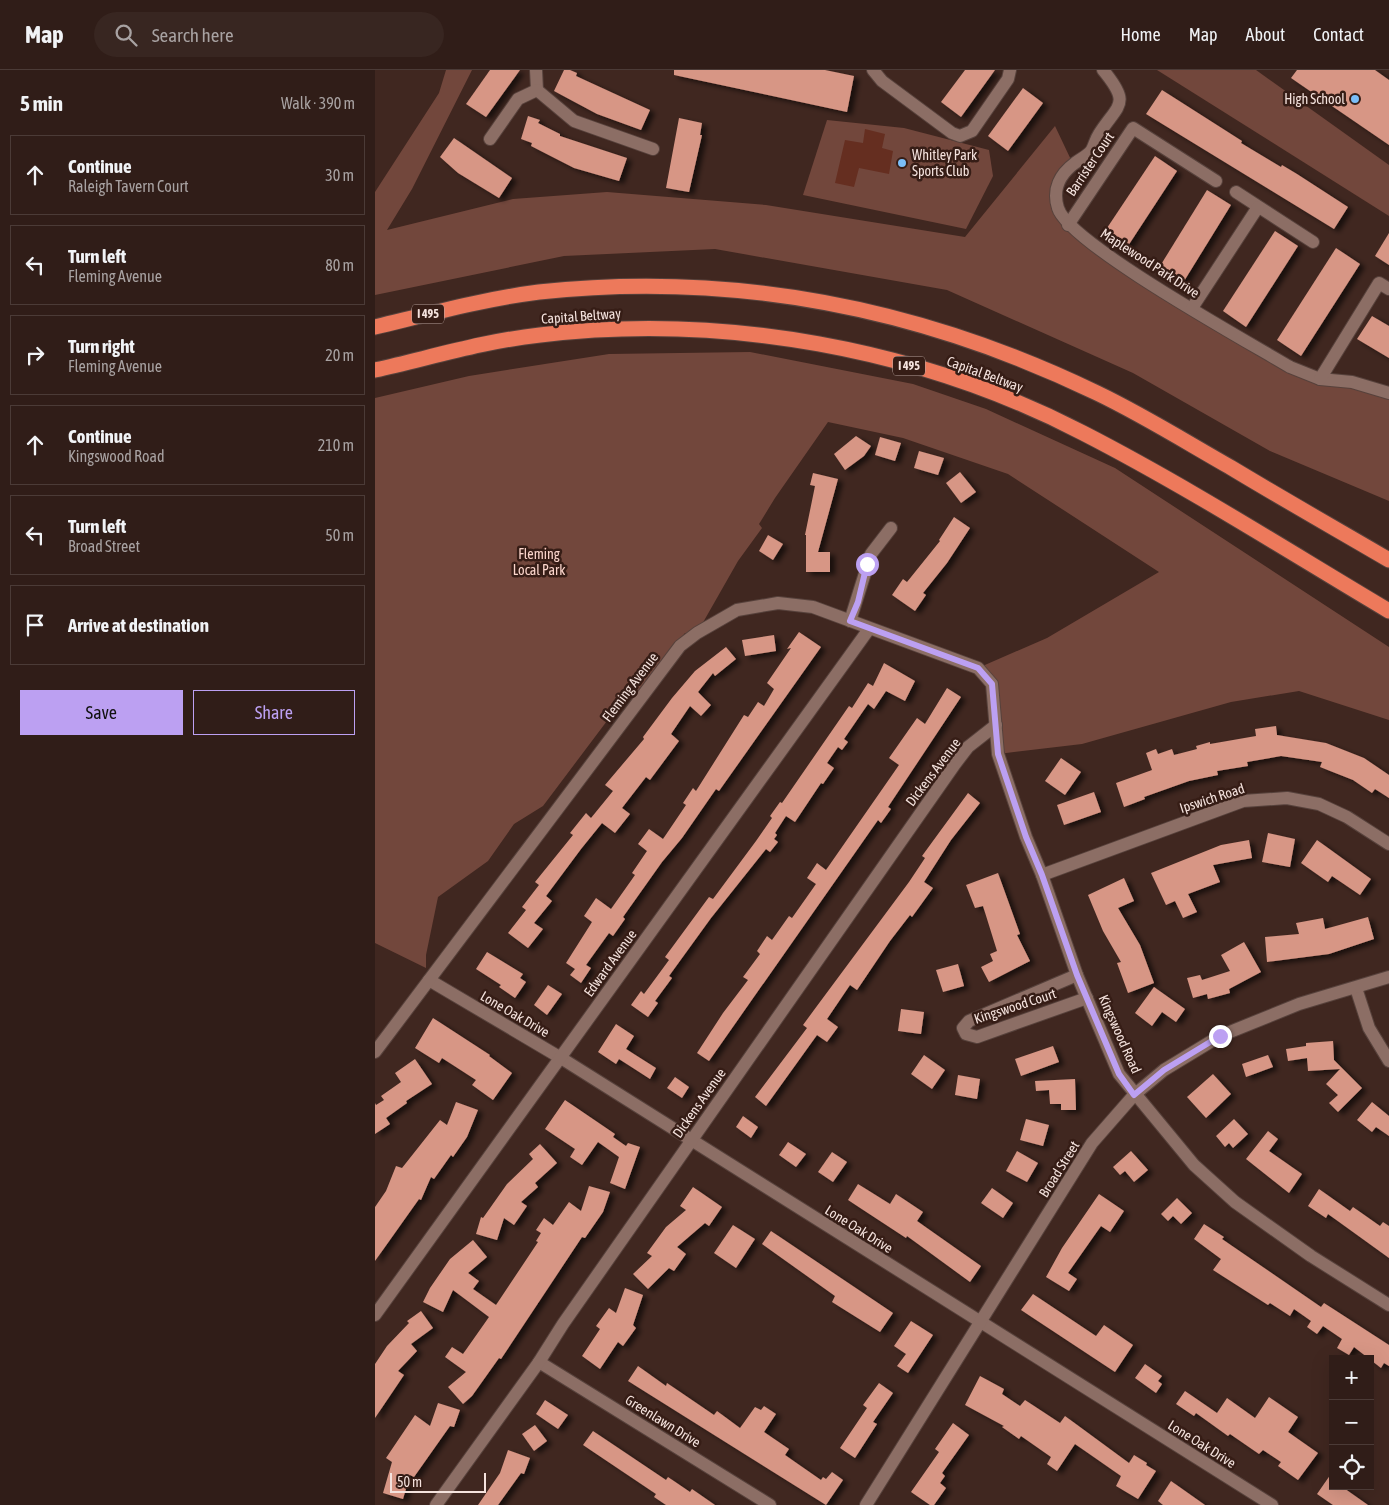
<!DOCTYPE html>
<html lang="en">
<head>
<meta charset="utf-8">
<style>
  :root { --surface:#301d18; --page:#382621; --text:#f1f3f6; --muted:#a8a2a2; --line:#4b3b37; --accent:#bca0f2 }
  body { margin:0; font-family:"Asap Condensed",sans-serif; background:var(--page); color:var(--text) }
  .controls { position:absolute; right:15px; bottom:15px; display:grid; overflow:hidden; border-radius:0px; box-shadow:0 5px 20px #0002 }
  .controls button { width:45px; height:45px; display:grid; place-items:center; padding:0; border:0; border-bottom:1px solid var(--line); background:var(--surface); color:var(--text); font:25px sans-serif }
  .scale { position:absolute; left:15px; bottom:12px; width:96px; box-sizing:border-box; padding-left:5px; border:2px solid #f4e2dd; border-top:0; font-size:14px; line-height:18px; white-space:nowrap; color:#f4e2dd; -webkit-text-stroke:4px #361d16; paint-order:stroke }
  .stop { position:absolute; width:15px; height:15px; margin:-11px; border:4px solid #bca0f2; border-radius:50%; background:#fff }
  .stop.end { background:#bca0f2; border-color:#fff; box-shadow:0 1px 5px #0008 }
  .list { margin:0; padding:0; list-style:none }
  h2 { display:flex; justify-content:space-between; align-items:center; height:65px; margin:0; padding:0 20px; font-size:21px }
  h2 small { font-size:16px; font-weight:400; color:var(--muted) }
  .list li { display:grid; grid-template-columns:32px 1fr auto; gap:15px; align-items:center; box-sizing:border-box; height:80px; margin:0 10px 10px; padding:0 10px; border:1px solid var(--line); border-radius:0px }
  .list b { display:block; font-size:19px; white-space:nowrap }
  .list p { margin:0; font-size:16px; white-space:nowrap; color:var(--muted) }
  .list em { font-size:16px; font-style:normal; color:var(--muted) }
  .actions { display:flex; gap:10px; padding:15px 20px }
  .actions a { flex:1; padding:11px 0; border:1px solid var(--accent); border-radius:0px; text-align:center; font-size:18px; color:var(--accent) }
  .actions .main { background:var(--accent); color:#111 }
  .icon { flex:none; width:28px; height:28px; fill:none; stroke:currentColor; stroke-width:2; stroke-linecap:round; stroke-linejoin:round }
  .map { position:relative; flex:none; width:1014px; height:1435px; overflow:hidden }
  header { display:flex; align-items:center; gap:30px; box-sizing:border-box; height:70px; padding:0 25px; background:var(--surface); border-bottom:1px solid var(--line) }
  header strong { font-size:24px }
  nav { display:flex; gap:28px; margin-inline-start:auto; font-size:18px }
  .search { width:350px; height:45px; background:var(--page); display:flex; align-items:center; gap:12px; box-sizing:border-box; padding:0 18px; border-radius:28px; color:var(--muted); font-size:19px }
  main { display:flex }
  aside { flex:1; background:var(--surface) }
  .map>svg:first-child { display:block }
  .green { fill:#72473c }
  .water { fill:#652e20 }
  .building { fill:#d79685; filter:url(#shadow) }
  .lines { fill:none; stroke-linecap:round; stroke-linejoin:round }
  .minor-casing { stroke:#57423c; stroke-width:14 }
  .motorway-casing { stroke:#57423c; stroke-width:17 }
  .minor { stroke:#8c6e65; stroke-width:12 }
  .motorway { stroke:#ed795b; stroke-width:15 }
  .route { stroke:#bca0f2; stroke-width:6 }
  .poi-dot { fill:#7bbef8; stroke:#361d16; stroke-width:2 }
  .labels { text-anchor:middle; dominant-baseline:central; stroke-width:5; stroke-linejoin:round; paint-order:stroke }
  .shield { fill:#361d16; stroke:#bba7a1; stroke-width:1 }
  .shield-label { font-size:12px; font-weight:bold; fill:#f4e2dd }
  .poi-label { font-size:14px; fill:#f4e2dd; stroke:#361d16; text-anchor:end }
  .street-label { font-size:14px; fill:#f4e2dd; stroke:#361d16 }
  .park-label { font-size:14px; fill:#fcd6cc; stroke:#361d16 }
</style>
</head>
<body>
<header>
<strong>Map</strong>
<div class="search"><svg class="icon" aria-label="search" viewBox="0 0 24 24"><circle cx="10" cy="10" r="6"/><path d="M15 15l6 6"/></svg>Search here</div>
<nav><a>Home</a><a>Map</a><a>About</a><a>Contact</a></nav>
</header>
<main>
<aside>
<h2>5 min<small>Walk · 390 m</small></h2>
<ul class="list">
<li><svg class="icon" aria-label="ahead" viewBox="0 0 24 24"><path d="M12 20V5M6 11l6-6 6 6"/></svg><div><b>Continue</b><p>Raleigh Tavern Court</p></div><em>30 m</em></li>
<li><svg class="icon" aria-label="left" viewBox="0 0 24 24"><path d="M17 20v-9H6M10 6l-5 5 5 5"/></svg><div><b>Turn left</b><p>Fleming Avenue</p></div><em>80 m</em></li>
<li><svg class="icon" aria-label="right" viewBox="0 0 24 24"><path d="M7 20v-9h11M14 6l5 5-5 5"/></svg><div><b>Turn right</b><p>Fleming Avenue</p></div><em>20 m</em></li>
<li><svg class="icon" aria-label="ahead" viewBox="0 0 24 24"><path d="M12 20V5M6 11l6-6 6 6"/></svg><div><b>Continue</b><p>Kingswood Road</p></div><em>210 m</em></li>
<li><svg class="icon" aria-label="left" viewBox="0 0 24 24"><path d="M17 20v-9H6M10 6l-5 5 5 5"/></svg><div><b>Turn left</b><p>Broad Street</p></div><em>50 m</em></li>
<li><svg class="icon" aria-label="arrive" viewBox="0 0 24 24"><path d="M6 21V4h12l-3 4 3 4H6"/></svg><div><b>Arrive at destination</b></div></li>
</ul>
<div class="actions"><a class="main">Save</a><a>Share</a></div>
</aside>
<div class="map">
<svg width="1014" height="1435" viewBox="0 0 1014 1435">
  <defs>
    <filter id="shadow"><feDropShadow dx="5" dy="3" stdDeviation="2.5" flood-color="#0009"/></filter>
  </defs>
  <rect width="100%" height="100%" fill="#402720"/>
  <g class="green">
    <path d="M71,0H97L37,119L12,160L138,129L232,122L391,135L590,167L680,56L698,94L680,122L693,155L915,297L1014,323V431L895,381L758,303L572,220L340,179L189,186L0,225V122L64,23Z"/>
    <path d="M782,0H881L1014,95V146Z"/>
    <path d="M452,50L529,58L614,80L618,106L591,159L428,125Z"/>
    <path d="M375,282L538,314L611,339L740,398L1014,577V650L924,621L856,632L707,674L623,684L617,615L603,598L672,568L784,502L633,404L528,368L453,352L400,428L384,454L387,458L363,491L322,563H310L261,628L253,623L168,736L139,754L113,791L63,827L51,885V898L0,873V328L94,306L234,284Z"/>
  </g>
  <path class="water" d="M490,59L510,64L507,78L518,81L514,104L484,98L479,117L460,113L470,70L488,73Z"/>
  <g class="building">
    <path d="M115,0H145L111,47L91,34Z"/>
    <path d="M189,0H195L202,3L201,6L275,40L266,60L222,44L179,21Z"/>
    <path d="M299,0H450L479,6L472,42L299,5Z"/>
    <path d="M590,0H620L586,47L566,32Z"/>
    <path d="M922,0H1000L1014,10V75L916,8Z"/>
    <path d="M648,18L668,33L633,81L613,66Z"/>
    <path d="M787,20L867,71L866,73L906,97L907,95L922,104L973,137L959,159L771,44Z"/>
    <path d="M153,46L165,50L163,53L185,64V66L252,88L244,111L199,98L156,76L157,73L146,69Z"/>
    <path d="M304,48L327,53L325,65H327L314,122L291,118Z"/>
    <path d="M79,68L137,108L124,128L83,103L65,87Z"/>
    <path d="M780,86L802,101L749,182L726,167Z"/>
    <path d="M832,120L856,135L806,216L782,201Z"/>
    <path d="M900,161L923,176L871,257L848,241Z"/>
    <path d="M1014,163V195L1000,186Z"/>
    <path d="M961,178L985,194L926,286L902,270Z"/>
    <path d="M997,246L1014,256V288L982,269Z"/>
    <path d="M481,366L496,376L489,386L470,400L459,384Z"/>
    <path d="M505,367L526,373L520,391L500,385Z"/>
    <path d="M544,381L569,388L563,405L539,398Z"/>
    <path d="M585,402L601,422L586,433L571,413Z"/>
    <path d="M438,403L463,409L443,482H455V502H431V465H430L440,416L435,415Z"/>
    <path d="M579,447L595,458L572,493L548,523L551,525L540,541L517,525L528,509L532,512L565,471L564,470Z"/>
    <path d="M393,465L408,474L398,490L384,481Z"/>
    <path d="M424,562L446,577L344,721L341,719L307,768L287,792L248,847L250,849L238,866L234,863L211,895L216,898L206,913L195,905L200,899L191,893L217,852L209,846L221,828L236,839L260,805L257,803L272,781L263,774L274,759L288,769L311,735L308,733L318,718L321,721L369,645L373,647L383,632L389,636L399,619L392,613L416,578L412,579Z"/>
    <path d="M399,565L401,581L370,586L367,570Z"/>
    <path d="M351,577L361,589L340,606L338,603L323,622L336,635L326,646L315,636L296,664L304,671L275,710L271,707L247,738L255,744L240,763L227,753L206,779L171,826L177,831L159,853L168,859L153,878L133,863L151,840L147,837L164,815L160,812L198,765L195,763L211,743L216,748L238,721L230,715L269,669L268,667L297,628L320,601Z"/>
    <path d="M509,593L540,611L530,631L511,621L499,639L493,634L469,669L473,672L467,680L463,677L452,693L459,698L448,714L446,713L420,752L411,746L400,763L402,765L399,769L403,772L395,782L391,779L336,848L294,906L297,908L280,931L283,933L273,947L256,935L266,921L269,924L294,890L290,887L334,827L338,829L381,771L397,748L395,746L405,732L407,733L474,636L477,638L493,613L498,616Z"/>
    <path d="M572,618L586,627L513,737L516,739L506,753L503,750L334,991L322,983L348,943L373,910L368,907L385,884L382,881L392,866L397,870L414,846L417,848L441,814L432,808L442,793L451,800L524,695L514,688L542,648L550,654Z"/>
    <path d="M901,656L902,665L951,673L989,688L1014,705V728L1000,719L997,723L978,710L945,697L947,692L906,686L872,692L873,696L842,701L843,705L814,711L769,727L770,729L749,737L741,713L777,700L771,683L781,679L783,684L797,679L799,685L822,679L821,676L835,672V674L881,666L880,659Z"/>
    <path d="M686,688L706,702L690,725L670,711Z"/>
    <path d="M719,722L726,742L689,755L682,735Z"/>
    <path d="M593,723L605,733L576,770L549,812L558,818L537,847L535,845L515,871L482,920L475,915L452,949L463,957L452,972L442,965L391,1036L380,1027L432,958L428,955L439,940L534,812L550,788L547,786Z"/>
    <path d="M893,763L920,769L915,797L887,792Z"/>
    <path d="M874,770L877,788L838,795L845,812L813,824L822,842L808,848L800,831L791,835L776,803L846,775Z"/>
    <path d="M942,770L996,809L985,825L957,806L953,812L926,793Z"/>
    <path d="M623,803L645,864L642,865L655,891L614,912L606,897L618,891L615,884L622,881L608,836L600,838L591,815Z"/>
    <path d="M749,808L759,831L743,838L765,875L779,913L753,923L742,893L746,892L728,861L713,825Z"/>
    <path d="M993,847L999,869L954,884L892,892L890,867L924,864L921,853L948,848L950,859Z"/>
    <path d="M869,872L886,902L854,919L855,923L833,929L832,924L818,928L812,908L825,905L827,910L855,901L846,885Z"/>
    <path d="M112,882L148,904L145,908L151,912L140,928L124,917L126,915L101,899Z"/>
    <path d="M583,894L589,916L568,922L561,900Z"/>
    <path d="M173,915L187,924L172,945L159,935Z"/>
    <path d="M779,917L810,939L801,952L787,942L777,956L760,943Z"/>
    <path d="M526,939L549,942L546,964L523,961Z"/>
    <path d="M58,948L115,985L114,986L137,1003L118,1030L97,1015L101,1010L67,988L64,993L40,978Z"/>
    <path d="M241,954L259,966L251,979L281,998L275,1009L244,989L241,994L223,982Z"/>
    <path d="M958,971L959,990L987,1018L963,1042L954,1033L963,1025L951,1014L965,999L933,1001L932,988L913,991L911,979L931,976V973Z"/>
    <path d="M678,976L684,992L646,1006L640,989Z"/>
    <path d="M549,985L570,1000L557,1019L536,1004Z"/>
    <path d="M893,985L898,997L871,1007L867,994Z"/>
    <path d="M40,989L57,1014L31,1031L32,1033L11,1048L15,1054L0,1064V1033L1,1035L9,1030L6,1026L26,1012L20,1003Z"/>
    <path d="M838,1004L856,1024L831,1048L812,1027Z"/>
    <path d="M583,1005L605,1009L602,1029L580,1025Z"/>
    <path d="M300,1007L314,1017L307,1028L292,1018Z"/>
    <path d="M700,1009L701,1040H686V1034H675L674,1020L661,1021L660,1011Z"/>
    <path d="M190,1030L240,1064L238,1067L251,1076L253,1073L265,1077L250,1119L235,1113L244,1087L223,1072L207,1095L195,1087L200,1079L170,1059Z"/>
    <path d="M81,1032L103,1040L92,1067L78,1087L76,1085L59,1109L56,1107L46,1130L44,1129L0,1191V1137L11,1121L21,1096L27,1098L65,1050L72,1055Z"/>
    <path d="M997,1032L1014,1046V1066L1001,1057L997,1062L982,1050Z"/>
    <path d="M368,1046L383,1057L376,1068L361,1057Z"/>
    <path d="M651,1049L674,1055L668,1076L645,1070Z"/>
    <path d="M859,1049L873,1064L858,1078L854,1073L850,1077L841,1066Z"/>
    <path d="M893,1061L903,1069L894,1081L927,1104L914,1123L871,1089Z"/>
    <path d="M413,1072L431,1084L421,1097L404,1085Z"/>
    <path d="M165,1074L182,1093L160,1113L163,1117L146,1132L152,1136L139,1155L129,1148L122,1170L101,1164L106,1147L108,1148L132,1114L158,1089L154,1084Z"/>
    <path d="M642,1081L663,1093L652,1112L631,1101Z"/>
    <path d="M756,1081L773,1100L759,1112L750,1101L745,1105L738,1097Z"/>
    <path d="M457,1082L472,1092L458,1112L443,1102Z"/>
    <path d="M483,1114L515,1134L521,1124L548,1142L542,1151L606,1196L595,1212L532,1166L531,1168L473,1130Z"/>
    <path d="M214,1116L235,1122L228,1142L210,1168L207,1167L126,1289L124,1288L97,1326L88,1334L73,1317L91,1302L70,1287L77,1277L88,1284L114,1247L78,1220L68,1242L48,1232L55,1218L75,1189L98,1170L112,1187L93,1203L104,1211L98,1219L121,1235L163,1172L161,1171L166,1163L161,1160L169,1148L178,1155L194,1132L206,1141Z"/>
    <path d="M318,1117L347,1137L334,1156L330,1153L302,1177L311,1184L299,1201L294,1198L273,1219L258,1204L277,1186L272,1183L291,1157L311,1140L305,1136Z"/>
    <path d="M617,1118L638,1133L628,1148L606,1133Z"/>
    <path d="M944,1119L975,1141L978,1137L1005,1156L1008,1152L1014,1156V1188L953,1144L951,1148L933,1136Z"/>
    <path d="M724,1124L749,1141L735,1162L726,1156L693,1203L702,1209L694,1221L671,1207L687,1178Z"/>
    <path d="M802,1128L817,1143L806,1154L798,1146L793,1151L786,1144Z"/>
    <path d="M829,1154L849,1167L847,1169L946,1237L949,1233L1014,1275V1296L1009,1293L1006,1298L979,1277L974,1285L962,1278L967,1269L948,1256L942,1264L932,1257L936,1251L919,1239L915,1246L895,1233L893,1235L838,1200L846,1189L819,1169Z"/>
    <path d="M358,1155L380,1169L361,1198L339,1183Z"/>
    <path d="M396,1161L518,1243L505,1262L457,1232L460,1226L387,1174Z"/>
    <path d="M250,1218L268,1225L258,1255L261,1258L248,1276L243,1272L225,1299L207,1286L225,1259L221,1256L234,1238L241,1243Z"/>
    <path d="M658,1224L721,1266L729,1255L758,1275L740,1302L646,1240Z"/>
    <path d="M46,1241L58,1258L36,1274L42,1281L23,1301L29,1305L0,1348V1294L12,1276L34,1253L32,1251Z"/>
    <path d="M536,1251L558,1265L533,1303L522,1296L531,1284L519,1276Z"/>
    <path d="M770,1294L787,1306L783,1311L787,1314L781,1323L760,1308Z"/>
    <path d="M263,1296L291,1316L292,1313L339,1345L342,1341L365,1358L380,1337L386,1340L389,1336L401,1344L389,1362L414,1379L410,1385L446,1410L448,1407L451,1409L457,1402L468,1410L451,1435L253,1311Z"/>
    <path d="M605,1306L629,1319L627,1324L645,1336L650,1330L685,1353L690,1346L754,1393L759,1385L772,1393L771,1395L781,1401L763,1429L741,1416L746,1406L700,1374L682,1401L672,1394L676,1387L646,1366L644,1369L627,1357L629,1356L590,1335Z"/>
    <path d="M504,1313L518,1323L498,1352L502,1354L480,1388L465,1378L492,1338L488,1335Z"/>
    <path d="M810,1321L842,1343L852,1328L880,1348L894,1327L923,1347L913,1362L943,1383L923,1410L903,1396L906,1392L888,1380L884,1384L855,1364L853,1366L821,1343L819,1346L801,1334Z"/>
    <path d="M170,1330L193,1345L183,1359L161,1344Z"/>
    <path d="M63,1333L85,1340L79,1357L75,1356L39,1407L35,1405L28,1429L8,1423L17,1392L11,1388L40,1345L55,1356Z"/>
    <path d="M578,1353L594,1365L567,1403L570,1406L565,1413L571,1418L559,1435H555L536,1422L564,1382L560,1379Z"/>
    <path d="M160,1355L172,1371L159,1381L147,1364Z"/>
    <path d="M218,1361L291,1410L293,1407L315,1422L317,1419L340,1435H291L279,1427L281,1424L208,1375Z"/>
    <path d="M133,1380L155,1388L149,1404L146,1403L123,1435H103L125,1403Z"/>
    <path d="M958,1401V1416H966L993,1435H958L942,1424Z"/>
    <path d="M796,1411L830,1435H788L783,1431Z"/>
  </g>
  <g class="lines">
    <g class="minor-casing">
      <g id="minor">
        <path d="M161,0L162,20"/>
        <path d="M498,0L507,11L577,63L585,66L597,61L633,9L635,0"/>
        <path d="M728,0C757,35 743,34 724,64C720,70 719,77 716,81C712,86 705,89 700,93C685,104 677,119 683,138C693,173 875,273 915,297L945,309L977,312L1014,323"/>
        <path d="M115,69L143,29L162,20L199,51L278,79"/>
        <path d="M861,122L938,172"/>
        <path d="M693,155L758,58L841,111"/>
        <path d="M817,238L883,137"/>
        <path d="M945,309L1004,213L1014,219"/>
        <path d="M475,551L496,484L516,458"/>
        <path d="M667,805L868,731L912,728L944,734L972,747L1014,774"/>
        <path d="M702,905L594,951L588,958L591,964L602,967L712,928"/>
        <path d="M54,910L186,988L897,1435"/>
        <path d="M981,918L994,958L1014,991"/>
        <path d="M0,982L305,576L322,563L362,540L403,533L438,537L603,598L617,614L623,684L651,767L667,805L702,905L744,1004L819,1095L860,1132L936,1186L1014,1235"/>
        <path d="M0,1245L494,559"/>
        <path d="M164,1292L395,1435"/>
        <path d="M61,1435L164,1292L188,1254L580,694L593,677L621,655"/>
        <path d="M491,1435L717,1073L759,1025L789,1000L845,966L924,934L1014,907"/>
      </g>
    </g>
    <g class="motorway-casing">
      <g id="motorway">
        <path d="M0,257C54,244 109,229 164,222C360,201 546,238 722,323C768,345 811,372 855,397C908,429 961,459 1014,490"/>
        <path d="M0,300C54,288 109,271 165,265C348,243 544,278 708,363C813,417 913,481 1014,541"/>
      </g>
    </g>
    <use href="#minor" class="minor"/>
    <use href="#motorway" class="motorway"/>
  </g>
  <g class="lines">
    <path class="route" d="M492,494L483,532L475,551L603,598L617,614L623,684L651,767L667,805L702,905L744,1004L759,1025L789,1000L845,966"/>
  </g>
  <g class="poi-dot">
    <circle cx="980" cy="29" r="5"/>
    <circle cx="527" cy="93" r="5"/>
  </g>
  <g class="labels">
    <g class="shield">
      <rect x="37" y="234.5" width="32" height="19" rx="4"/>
      <rect x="518" y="286.5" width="32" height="19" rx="4"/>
    </g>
    <g class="shield-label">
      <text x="53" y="244">I 495</text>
      <text x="534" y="296">I 495</text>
    </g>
    <g class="poi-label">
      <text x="970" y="29">High School</text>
      <text x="537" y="85" text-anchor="start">Whitley Park<tspan x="537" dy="16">Sports Club</tspan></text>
    </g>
    <g class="street-label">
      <text transform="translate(715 94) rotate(-56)">Barrister Court</text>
      <text transform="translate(775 193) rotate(33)">Maplewood Park Drive</text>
      <text transform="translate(206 246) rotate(-4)">Capital Beltway</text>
      <text transform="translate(610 304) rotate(20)">Capital Beltway</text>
      <text transform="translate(255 617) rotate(-53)">Fleming Avenue</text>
      <text transform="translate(558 702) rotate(-53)">Dickens Avenue</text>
      <text transform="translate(837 728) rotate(-18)">Ipswich Road</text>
      <text transform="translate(235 893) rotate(-54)">Edward Avenue</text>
      <text transform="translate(640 936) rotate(-18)">Kingswood Court</text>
      <text transform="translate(140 944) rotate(30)">Lone Oak Drive</text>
      <text transform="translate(745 964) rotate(66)">Kingswood Road</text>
      <text transform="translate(324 1033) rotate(-55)">Dickens Avenue</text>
      <text transform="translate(684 1099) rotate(-58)">Broad Street</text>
      <text transform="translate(484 1159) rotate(32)">Lone Oak Drive</text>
      <text transform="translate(288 1351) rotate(32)">Greenlawn Drive</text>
      <text transform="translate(827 1374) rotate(32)">Lone Oak Drive</text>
    </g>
    <g class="park-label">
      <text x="164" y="484">Fleming<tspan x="164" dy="16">Local Park</tspan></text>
    </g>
  </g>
</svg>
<div class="controls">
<button>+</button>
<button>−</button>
<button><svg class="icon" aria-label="locate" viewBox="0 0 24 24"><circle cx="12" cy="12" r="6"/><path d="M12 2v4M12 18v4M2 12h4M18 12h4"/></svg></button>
</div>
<div class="scale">50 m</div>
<div class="stop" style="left:492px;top:494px"></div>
<div class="stop end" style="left:845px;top:966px"></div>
</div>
</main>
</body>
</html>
